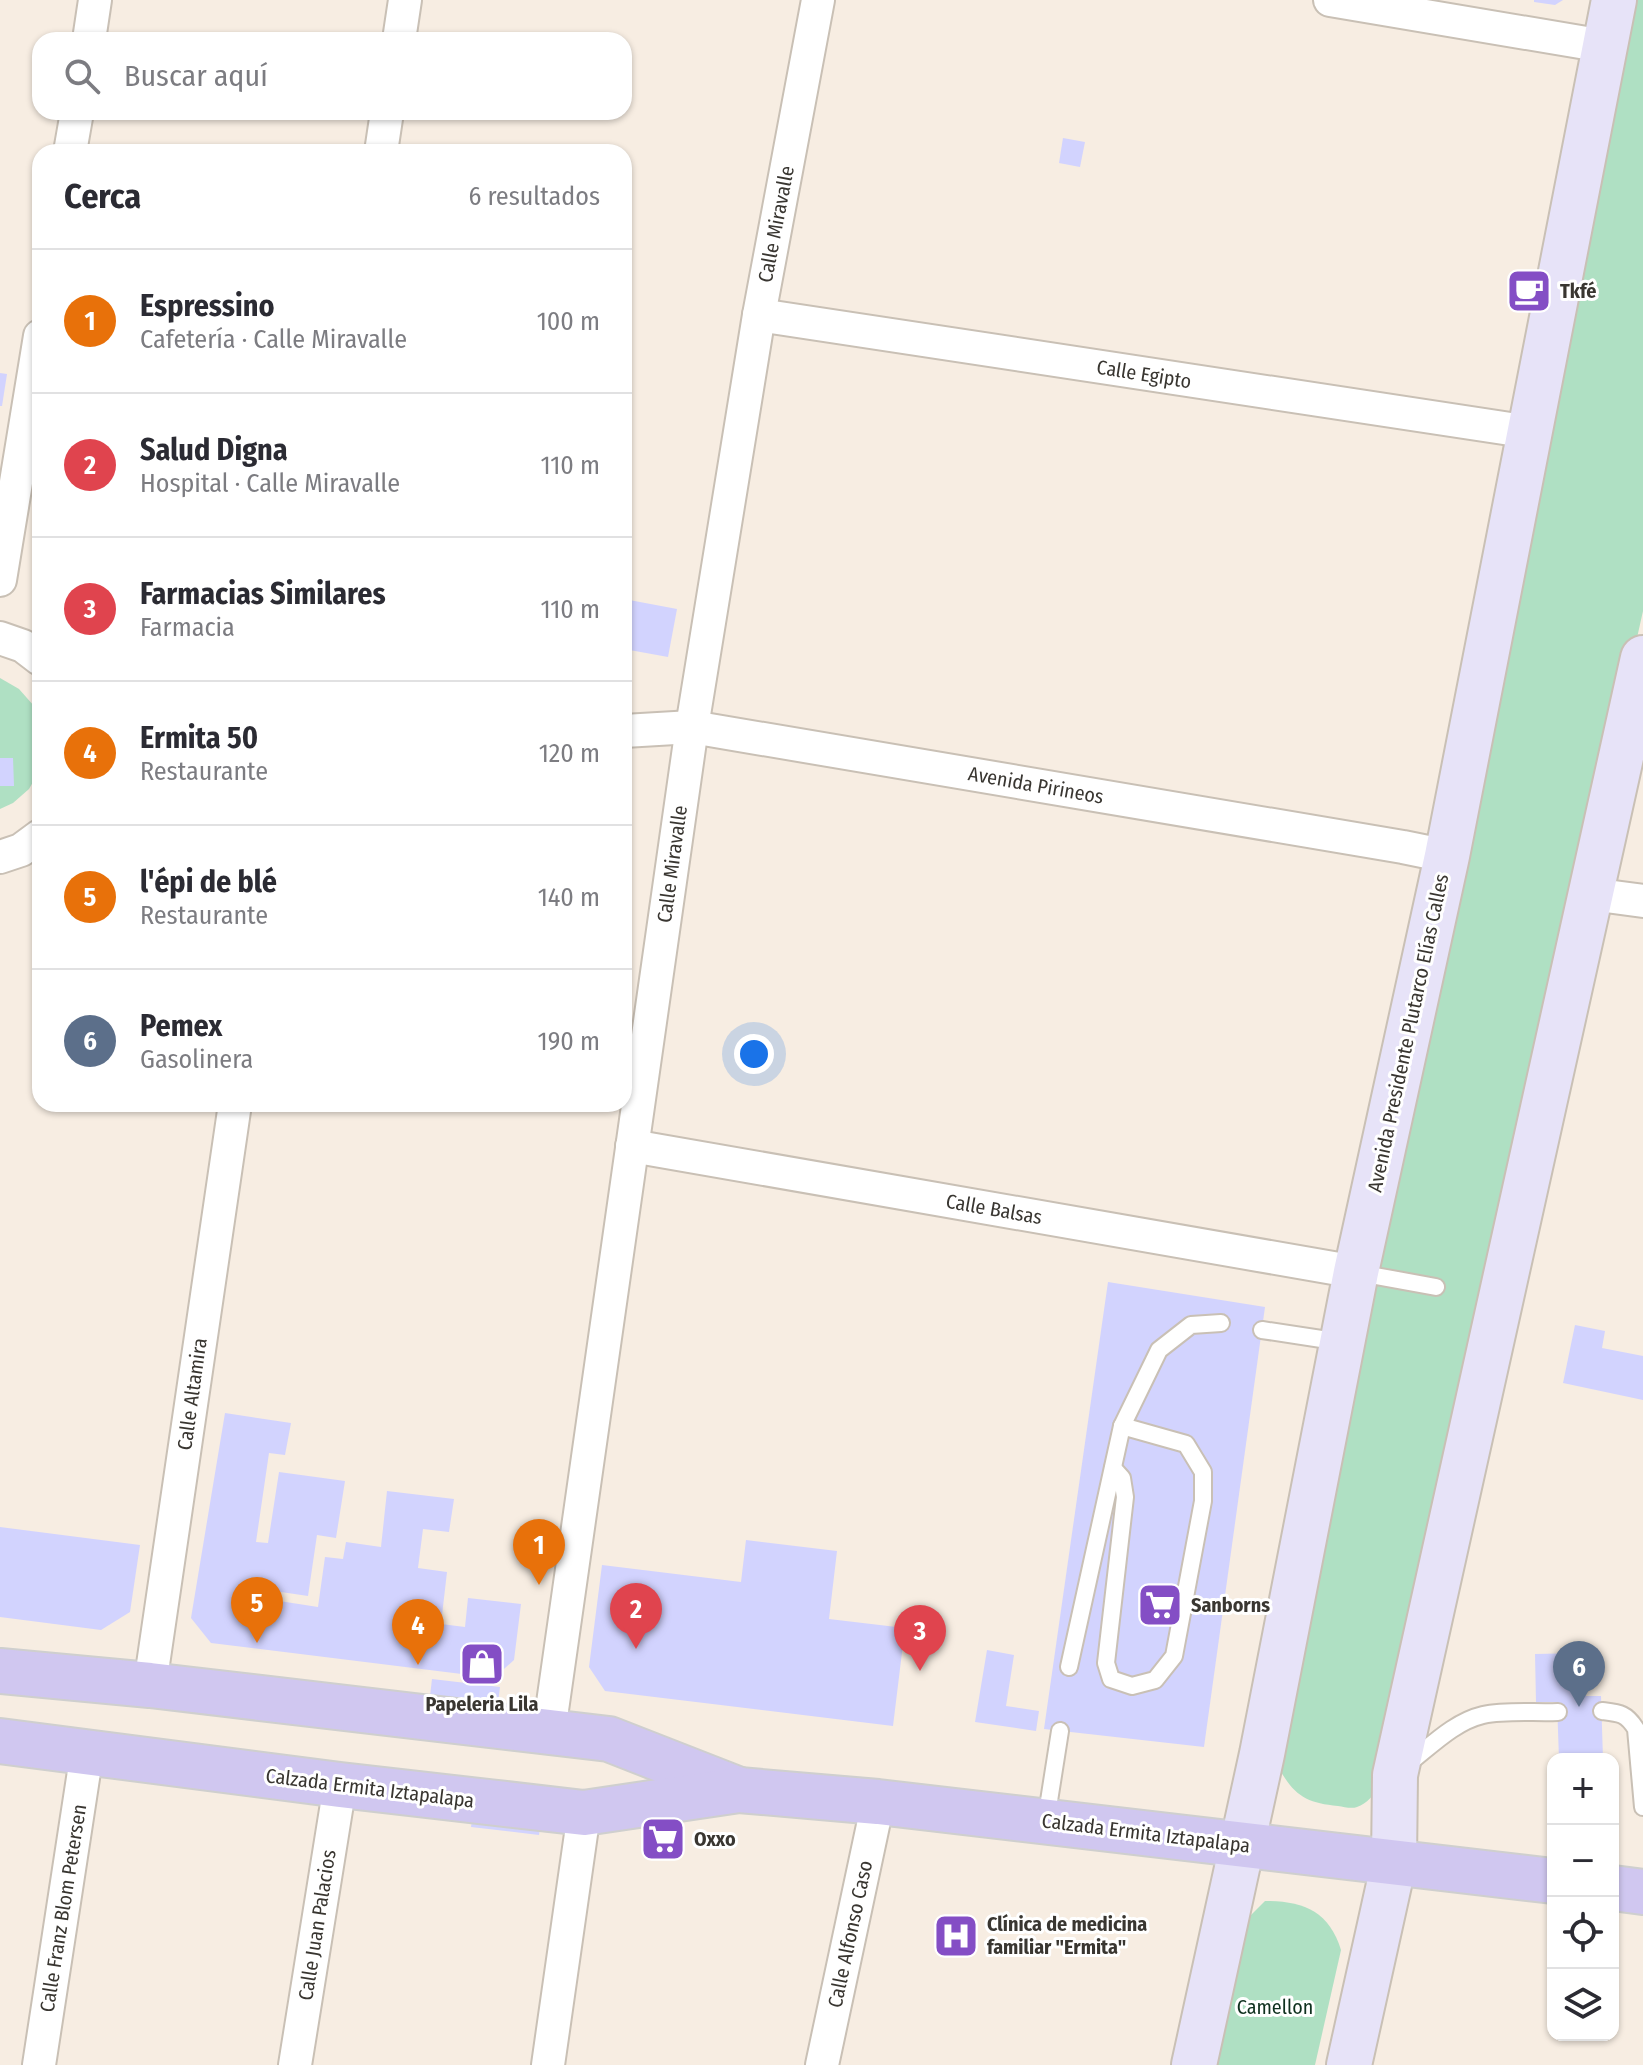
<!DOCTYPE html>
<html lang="es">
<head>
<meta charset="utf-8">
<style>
  :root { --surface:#fff; --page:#f7f7f7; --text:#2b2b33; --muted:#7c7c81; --line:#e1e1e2; --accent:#2563eb }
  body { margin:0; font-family:"Fira Sans Condensed",sans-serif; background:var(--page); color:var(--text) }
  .controls { position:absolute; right:24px; bottom:24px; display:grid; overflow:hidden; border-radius:16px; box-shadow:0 2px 6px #0004 }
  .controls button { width:72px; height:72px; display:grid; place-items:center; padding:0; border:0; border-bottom:2px solid var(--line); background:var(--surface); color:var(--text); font:40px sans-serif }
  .you { position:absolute; left:754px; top:1054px; width:28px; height:28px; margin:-20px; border:6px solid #fff; border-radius:50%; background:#1a73e8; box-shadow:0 0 0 12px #1a73e833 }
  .badge { display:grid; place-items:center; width:52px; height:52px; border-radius:50%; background:var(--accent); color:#fff; font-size:26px; font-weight:700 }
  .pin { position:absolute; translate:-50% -66px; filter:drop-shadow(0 2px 4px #0008) }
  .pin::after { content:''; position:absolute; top:42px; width:28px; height:24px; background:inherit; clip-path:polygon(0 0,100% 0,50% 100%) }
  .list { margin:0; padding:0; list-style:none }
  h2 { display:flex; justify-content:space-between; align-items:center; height:104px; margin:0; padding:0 32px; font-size:34px }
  h2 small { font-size:26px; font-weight:400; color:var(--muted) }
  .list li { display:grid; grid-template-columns:52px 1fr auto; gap:24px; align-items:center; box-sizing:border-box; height:144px; padding:0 32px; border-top:2px solid var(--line) }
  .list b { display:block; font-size:30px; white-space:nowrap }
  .list p { margin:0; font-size:26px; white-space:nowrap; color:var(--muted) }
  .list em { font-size:26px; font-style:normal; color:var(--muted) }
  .icon { flex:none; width:44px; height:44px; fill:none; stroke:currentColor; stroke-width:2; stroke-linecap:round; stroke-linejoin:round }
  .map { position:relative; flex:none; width:1643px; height:2065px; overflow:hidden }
  .search { position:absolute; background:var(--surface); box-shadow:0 2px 6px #0004; left:32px; top:32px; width:600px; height:88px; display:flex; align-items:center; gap:20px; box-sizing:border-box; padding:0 28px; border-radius:24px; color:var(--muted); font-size:30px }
  .panel { position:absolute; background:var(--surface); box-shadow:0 2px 6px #0004; left:32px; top:144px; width:600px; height:968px; border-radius:24px }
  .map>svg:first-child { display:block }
  .green { fill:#afe0c3 }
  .building { fill:#d2d3fe }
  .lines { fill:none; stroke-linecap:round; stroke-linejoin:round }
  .lane-casing { stroke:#c9c0b5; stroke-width:20 }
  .street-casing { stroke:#c9c0b5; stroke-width:36 }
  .secondary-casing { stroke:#c9c0b5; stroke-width:48 }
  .primary-casing { stroke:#cfcfce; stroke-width:48 }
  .lane { stroke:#fff; stroke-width:16 }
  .street { stroke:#fff; stroke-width:32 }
  .secondary { stroke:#e7e3f8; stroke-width:44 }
  .primary { stroke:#d0c7f0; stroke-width:44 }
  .labels { text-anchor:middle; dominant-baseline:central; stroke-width:6; stroke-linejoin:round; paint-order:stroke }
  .street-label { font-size:20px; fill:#393631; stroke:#fff }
  .poi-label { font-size:20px; font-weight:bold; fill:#393631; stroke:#fff; text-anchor:start }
  .park-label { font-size:20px; fill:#0f311f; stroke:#fff }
</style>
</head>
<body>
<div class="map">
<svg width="1643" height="2065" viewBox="0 0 1643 2065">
  <rect width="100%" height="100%" fill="#f7ede2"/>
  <g class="green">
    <path d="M1627,0H1643V611L1380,1787C1374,1794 1367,1804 1357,1807C1352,1809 1344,1807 1338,1806C1307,1803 1294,1796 1279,1768Z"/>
    <path d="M0,678L19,689L34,706L40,720V770L29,789L13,803L0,809Z"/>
    <path d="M1265,1901C1303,1901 1329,1911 1341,1950L1315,2065H1209L1243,1923Z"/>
  </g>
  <g class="building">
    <path d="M1534,0H1563L1555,5L1534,2Z"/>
    <path d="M1063,138L1085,142L1080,167L1059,163Z"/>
    <path d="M0,373L7,374L2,406H0Z"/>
    <path d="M624,599L677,609L668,657L624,649Z"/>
    <path d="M0,758H13L14,786H0Z"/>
    <path d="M1108,1282L1265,1307L1204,1747L1044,1729Z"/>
    <path d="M1575,1325L1605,1331L1602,1348L1643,1356V1400L1563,1383Z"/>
    <path d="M225,1413L291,1423L285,1455L269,1453L256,1542L268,1543L279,1472L345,1481L336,1538L317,1535L308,1596L261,1589L260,1598L318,1607L325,1557L343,1559L346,1542L381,1547L387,1491L454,1499L449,1532L423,1529L418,1568L447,1572L441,1624L465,1627L468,1598L521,1604L514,1660L494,1678L211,1643L191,1618Z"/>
    <path d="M0,1527L140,1545L130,1612L101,1630L0,1617Z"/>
    <path d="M746,1540L837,1551L829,1619L905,1628L893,1726L605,1691L589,1667L602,1565L741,1582Z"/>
    <path d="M987,1650L1014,1655L1006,1706L1039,1711L1036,1731L975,1722Z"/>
    <path d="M1582,1653L1583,1696H1601L1603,1759H1559L1557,1702H1536L1535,1654Z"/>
    <path d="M432,1679L500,1687L498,1703L430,1696Z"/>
    <path d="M473,1811L541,1819L539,1835L471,1827Z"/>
  </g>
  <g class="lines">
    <g class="lane-casing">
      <g id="lane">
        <path d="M1359,1273L1436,1287"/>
        <path d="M1262,1330L1341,1342"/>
        <path d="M1113,1468L1122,1478L1125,1497L1106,1663L1111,1679L1132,1686L1155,1680L1174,1656L1203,1501V1472L1186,1444L1122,1426"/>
        <path d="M1069,1667L1122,1426L1159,1350L1191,1325L1221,1323"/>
        <path d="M1602,1711C1619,1713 1626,1713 1636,1729L1643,1807"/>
        <path d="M1405,1766C1429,1748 1453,1722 1483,1715C1506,1710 1534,1713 1558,1712"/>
        <path d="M1046,1820L1060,1731"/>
      </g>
    </g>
    <g class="street-casing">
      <g id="street">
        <path d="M1330,0L1604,46"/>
        <path d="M89,40L95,0"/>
        <path d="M399,40L405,0"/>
        <path d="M70,152L77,112"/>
        <path d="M381,152L387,112"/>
        <path d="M759,315L1530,432"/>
        <path d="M0,580L40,336"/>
        <path d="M0,638L23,646L40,659"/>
        <path d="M624,731L692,727L1403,847L1447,856"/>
        <path d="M0,857L21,850L40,836"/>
        <path d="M1591,894L1643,901"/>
        <path d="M632,1146L1356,1272"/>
        <path d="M150,1685L235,1104"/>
        <path d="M549,1731L692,727L759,315L818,0"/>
        <path d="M39,2065L87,1752"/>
        <path d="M295,2065L340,1785"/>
        <path d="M548,2065L584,1813"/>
        <path d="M822,2065L878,1802"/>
      </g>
    </g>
    <g class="secondary-casing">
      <g id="secondary">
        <path d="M1194,2065L1262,1754L1356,1272L1447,856L1614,0"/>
        <path d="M1349,2065L1394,1862L1395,1775L1643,658"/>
      </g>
    </g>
    <g class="primary-casing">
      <g id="primary">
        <path d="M0,1671L150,1685L609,1739L737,1789"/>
        <path d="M0,1741L340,1785L584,1813L739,1790L878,1802L1553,1881"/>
        <path d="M1613,1888L1643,1892"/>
      </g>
    </g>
    <use href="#lane" class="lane"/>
    <use href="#street" class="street"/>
    <use href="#secondary" class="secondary"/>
    <use href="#primary" class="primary"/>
  </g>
  <defs>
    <g id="cafe-square" transform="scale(2.3)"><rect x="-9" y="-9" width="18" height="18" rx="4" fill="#844ec5" stroke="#fff"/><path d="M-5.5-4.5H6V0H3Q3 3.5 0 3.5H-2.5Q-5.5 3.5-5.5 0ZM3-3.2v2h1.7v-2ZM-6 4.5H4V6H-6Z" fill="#fff"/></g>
    <g id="supermarket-square" transform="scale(2.3)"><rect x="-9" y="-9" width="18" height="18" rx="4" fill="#844ec5" stroke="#fff"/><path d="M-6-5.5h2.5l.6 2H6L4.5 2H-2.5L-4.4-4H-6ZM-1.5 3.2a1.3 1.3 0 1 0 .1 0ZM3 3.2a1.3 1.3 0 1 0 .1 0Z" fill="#fff"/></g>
    <g id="shop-square" transform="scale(2.3)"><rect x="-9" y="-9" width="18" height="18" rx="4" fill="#844ec5" stroke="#fff"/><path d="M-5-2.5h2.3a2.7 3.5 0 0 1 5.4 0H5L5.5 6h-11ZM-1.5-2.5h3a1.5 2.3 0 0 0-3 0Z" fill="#fff"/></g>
    <g id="hospital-square" transform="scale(2.3)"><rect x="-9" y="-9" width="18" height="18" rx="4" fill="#844ec5" stroke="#fff"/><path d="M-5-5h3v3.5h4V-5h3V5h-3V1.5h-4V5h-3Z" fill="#fff"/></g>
  </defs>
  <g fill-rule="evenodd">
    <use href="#cafe-square" x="1529" y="291"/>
    <use href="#supermarket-square" x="1160" y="1605"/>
    <use href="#shop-square" x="482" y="1664"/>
    <use href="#supermarket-square" x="663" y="1839"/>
    <use href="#hospital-square" x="956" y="1936"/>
  </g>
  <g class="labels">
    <g class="street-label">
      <text transform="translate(776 224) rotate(-79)">Calle Miravalle</text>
      <text transform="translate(1144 374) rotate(9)">Calle Egipto</text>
      <text transform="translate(1036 785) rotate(10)">Avenida Pirineos</text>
      <text transform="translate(672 864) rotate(-82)">Calle Miravalle</text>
      <text transform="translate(1408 1033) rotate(-78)">Avenida Presidente Plutarco Elías Calles</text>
      <text transform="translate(994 1209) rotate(10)">Calle Balsas</text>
      <text transform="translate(192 1394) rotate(-82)">Calle Altamira</text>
      <text transform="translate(370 1788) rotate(7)">Calzada Ermita Iztapalapa</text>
      <text transform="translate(1146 1833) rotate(7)">Calzada Ermita Iztapalapa</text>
      <text transform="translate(63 1908) rotate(-81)">Calle Franz Blom Petersen</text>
      <text transform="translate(317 1925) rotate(-81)">Calle Juan Palacios</text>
      <text transform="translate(850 1934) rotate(-78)">Calle Alfonso Caso</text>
    </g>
    <g class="poi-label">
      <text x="1560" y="291">Tkfé</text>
      <text x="1191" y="1605">Sanborns</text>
      <text x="482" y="1704" text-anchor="middle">Papeleria Lila</text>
      <text x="694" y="1839">Oxxo</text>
      <text x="987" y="1924">Clínica de medicina<tspan x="987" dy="23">familiar "Ermita"</tspan></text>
    </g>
    <g class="park-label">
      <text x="1275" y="2007">Camellon</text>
    </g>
  </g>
</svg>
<div class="controls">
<button>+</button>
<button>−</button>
<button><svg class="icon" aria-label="locate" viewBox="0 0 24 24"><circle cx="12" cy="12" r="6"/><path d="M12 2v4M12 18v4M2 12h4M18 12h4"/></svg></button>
<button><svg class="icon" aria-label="layers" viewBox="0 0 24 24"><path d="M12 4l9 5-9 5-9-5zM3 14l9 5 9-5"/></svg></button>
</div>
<div class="you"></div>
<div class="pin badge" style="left:539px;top:1585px;background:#e8710a">1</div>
<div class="pin badge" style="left:636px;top:1649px;background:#e0444e">2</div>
<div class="pin badge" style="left:920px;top:1671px;background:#e0444e">3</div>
<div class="pin badge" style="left:418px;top:1665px;background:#e8710a">4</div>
<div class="pin badge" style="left:257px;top:1643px;background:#e8710a">5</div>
<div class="pin badge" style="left:1579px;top:1707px;background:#5c6f8a">6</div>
<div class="search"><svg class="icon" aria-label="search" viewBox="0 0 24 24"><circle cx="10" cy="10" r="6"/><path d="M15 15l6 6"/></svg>Buscar aquí</div>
<section class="panel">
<h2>Cerca<small>6 resultados</small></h2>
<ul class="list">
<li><span class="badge" style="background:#e8710a">1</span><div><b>Espressino</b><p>Cafetería · Calle Miravalle</p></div><em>100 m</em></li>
<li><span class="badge" style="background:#e0444e">2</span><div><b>Salud Digna</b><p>Hospital · Calle Miravalle</p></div><em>110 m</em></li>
<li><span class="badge" style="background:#e0444e">3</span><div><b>Farmacias Similares</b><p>Farmacia</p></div><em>110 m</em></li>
<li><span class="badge" style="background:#e8710a">4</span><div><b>Ermita 50</b><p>Restaurante</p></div><em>120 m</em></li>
<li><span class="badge" style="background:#e8710a">5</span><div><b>l'épi de blé</b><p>Restaurante</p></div><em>140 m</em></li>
<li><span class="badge" style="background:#5c6f8a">6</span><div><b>Pemex</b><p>Gasolinera</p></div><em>190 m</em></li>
</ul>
</section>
</div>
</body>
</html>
